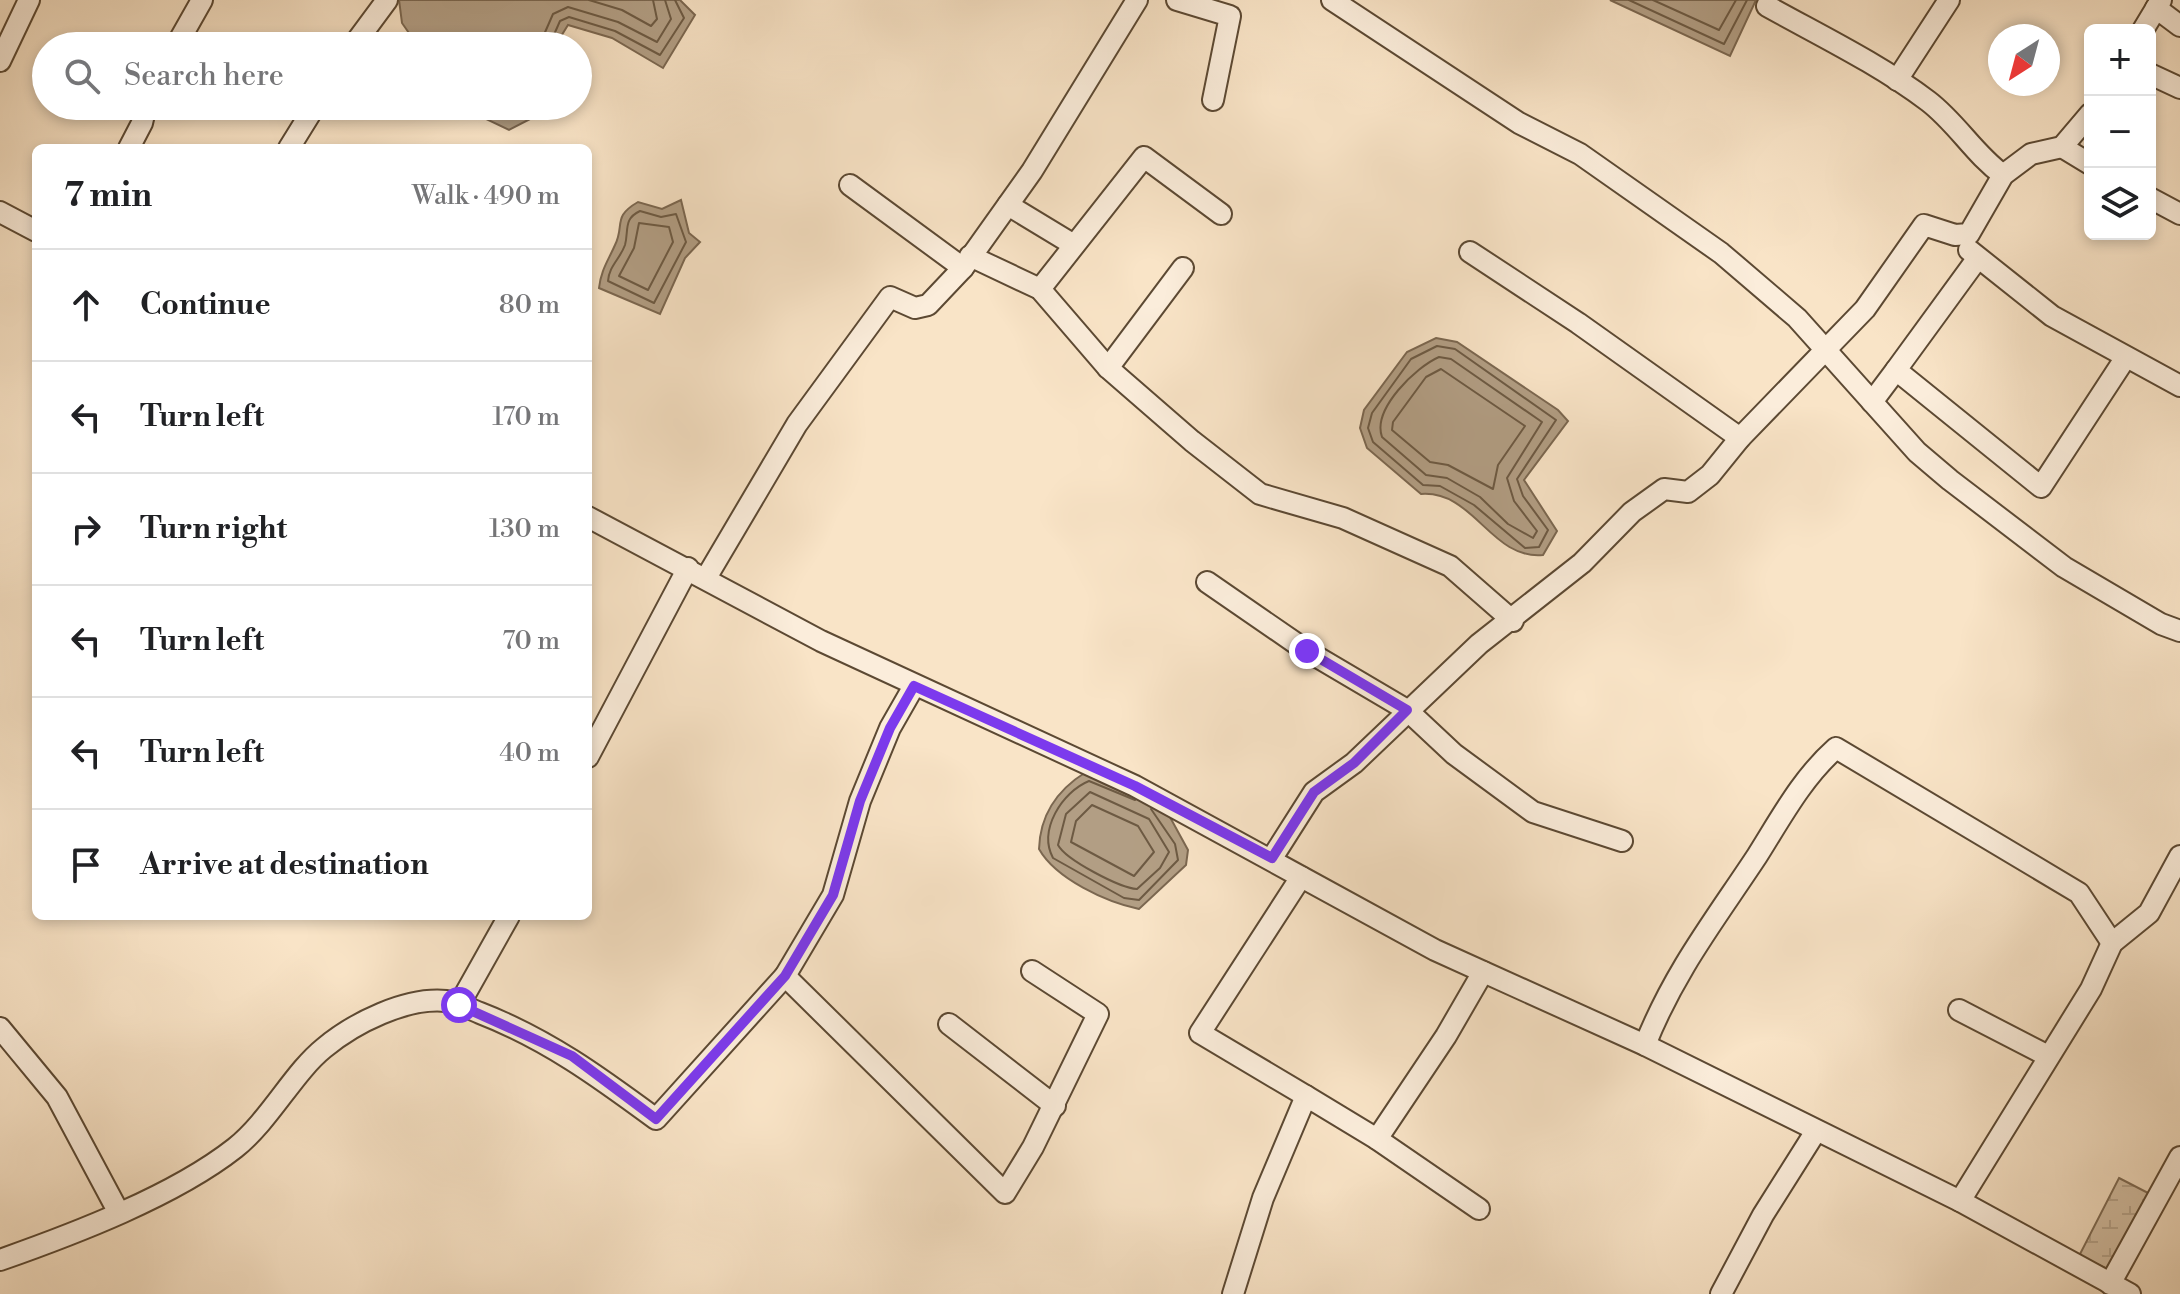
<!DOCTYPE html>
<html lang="en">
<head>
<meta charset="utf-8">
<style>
  :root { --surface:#fff; --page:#f6f6f6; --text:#202124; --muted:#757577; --line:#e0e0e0 }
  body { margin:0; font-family:"Libre Bodoni",serif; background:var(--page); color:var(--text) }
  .controls { position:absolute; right:24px; top:24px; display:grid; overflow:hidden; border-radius:12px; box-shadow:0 4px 12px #0003 }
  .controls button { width:72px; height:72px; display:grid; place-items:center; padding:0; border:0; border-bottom:2px solid var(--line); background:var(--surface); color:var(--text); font:40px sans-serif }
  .compass { position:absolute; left:1988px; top:24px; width:72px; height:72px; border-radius:50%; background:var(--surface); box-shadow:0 4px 12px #0003; rotate:216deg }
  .stop { position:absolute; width:24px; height:24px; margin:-18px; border:6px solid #7c3aed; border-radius:50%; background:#fff }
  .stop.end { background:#7c3aed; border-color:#fff; box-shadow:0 2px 8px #0008 }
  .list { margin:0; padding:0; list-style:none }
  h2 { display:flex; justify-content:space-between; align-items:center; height:104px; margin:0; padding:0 32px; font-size:34px }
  h2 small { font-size:26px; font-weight:400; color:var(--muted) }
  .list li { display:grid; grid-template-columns:52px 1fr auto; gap:24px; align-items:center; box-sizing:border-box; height:112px; padding:0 32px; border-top:2px solid var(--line) }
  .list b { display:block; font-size:30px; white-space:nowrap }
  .list em { font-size:26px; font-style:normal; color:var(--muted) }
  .icon { flex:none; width:44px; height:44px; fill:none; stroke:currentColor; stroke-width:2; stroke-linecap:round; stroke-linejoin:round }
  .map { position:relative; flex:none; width:2180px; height:1294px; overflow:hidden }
  .search { position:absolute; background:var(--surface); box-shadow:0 4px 12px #0003; left:32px; top:32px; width:560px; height:88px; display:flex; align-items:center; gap:20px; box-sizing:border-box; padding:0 28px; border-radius:44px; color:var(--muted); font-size:30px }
  .panel { position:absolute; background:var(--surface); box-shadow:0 4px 12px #0003; left:32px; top:144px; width:560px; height:776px; border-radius:12px }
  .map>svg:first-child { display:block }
  .wetland { fill:url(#wetland-marsh); stroke:#7e6b54; stroke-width:2 }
  .water { fill:#b29e84; stroke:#7b6750; stroke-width:2 }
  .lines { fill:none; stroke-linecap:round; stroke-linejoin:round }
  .shore { stroke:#6d5a43; stroke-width:2 }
  .minor-casing { stroke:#5c4933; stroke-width:24 }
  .minor { stroke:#fbeddb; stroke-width:20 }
  .route { stroke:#7c3aed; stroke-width:10 }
</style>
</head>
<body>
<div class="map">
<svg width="2180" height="1294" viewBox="0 0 2180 1294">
  <defs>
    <pattern id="wetland-marsh" width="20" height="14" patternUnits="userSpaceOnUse" patternTransform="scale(2)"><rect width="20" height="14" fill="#d5c1a6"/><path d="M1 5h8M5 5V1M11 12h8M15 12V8" fill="none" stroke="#b7a58d"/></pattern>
  </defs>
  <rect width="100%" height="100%" fill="#f9e4c7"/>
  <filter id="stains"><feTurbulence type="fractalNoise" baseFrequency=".0025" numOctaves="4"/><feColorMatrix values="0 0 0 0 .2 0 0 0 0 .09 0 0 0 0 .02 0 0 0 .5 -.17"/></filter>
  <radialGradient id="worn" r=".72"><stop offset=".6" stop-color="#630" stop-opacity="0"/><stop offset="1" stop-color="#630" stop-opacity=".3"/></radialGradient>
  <path class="wetland" d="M2119,1178L2152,1195L2112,1271L2079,1256Z"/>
  <g class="water">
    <path d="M399,0H680L695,15L663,68L612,38L568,25L555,46H418L402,23Z"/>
    <path d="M1610,0H1756L1730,56Z"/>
    <path d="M459,106H537L534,117L509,130Z"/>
    <path d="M681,200L689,233L700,242L685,258L660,314L599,288C601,270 608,261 615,245C625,225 612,217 638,202L662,209Z"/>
    <path d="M1436,338L1457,342L1558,410L1568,421L1524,480L1557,531L1543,555C1491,560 1474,490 1421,494L1367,448L1360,428L1364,410L1407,352Z"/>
    <path d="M1086,772L1165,808L1188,850L1186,865L1139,909C1106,902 1056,879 1039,849C1040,815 1057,790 1086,772Z"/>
  </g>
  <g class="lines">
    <g class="shore">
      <path d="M589,0L622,10L651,26L657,19L653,0"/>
      <path d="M1629,0L1724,44L1747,0"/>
      <path d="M1653,0L1719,30L1736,0"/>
      <path d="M539,46L553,14L568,7L618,22L657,42L671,19L665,0"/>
      <path d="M549,46L560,21L569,17L615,31L660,55L684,18L675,0"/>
      <path d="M640,211L661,217L676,214L686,242L654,303L608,281C609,266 620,259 625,245C629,230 623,219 640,211Z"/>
      <path d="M639,223L669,227L673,242L648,290L619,276L634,248Z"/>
      <path d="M1437,346L1455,349L1556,420L1517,479L1523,496L1548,530L1539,547L1525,548L1474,505L1440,486L1423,485L1373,442L1368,428L1372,413L1411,359Z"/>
      <path d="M1439,357L1451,359L1542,422L1507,478L1514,501L1537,531L1533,538L1508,524L1480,497L1447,478L1426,475L1382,437C1372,409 1416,367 1439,357Z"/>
      <path d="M1441,369L1525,426L1498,465L1493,489L1448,465L1430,462L1392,430L1393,422L1426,377Z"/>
      <path d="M1090,792L1149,819L1169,852L1160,868L1137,889C1120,888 1066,860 1058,845L1066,814Z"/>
      <path d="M1135,800L1089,781C1062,792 1038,830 1053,858L1124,898L1139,900L1178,860L1175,844L1151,809"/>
      <path d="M1092,805L1138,826L1154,852L1134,876L1071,842L1076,821Z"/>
    </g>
    <g class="minor-casing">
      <g id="minor">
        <path d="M1177,0L1230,16L1213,100"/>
        <path d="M1332,0L1519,123L1580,154L1721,253L1797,318L1917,452L1950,480L2064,567L2161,624L2180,631"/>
        <path d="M1767,6C1821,36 1879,64 1928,101C1957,123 1974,154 2003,175"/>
        <path d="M2156,8L2180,26"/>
        <path d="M2143,30L2161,0"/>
        <path d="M176,46L202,0"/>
        <path d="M353,46L387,0"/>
        <path d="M0,61L29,0"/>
        <path d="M2150,74L2180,88"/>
        <path d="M1897,80L1949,0"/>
        <path d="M2062,147L2090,164"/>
        <path d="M129,148L142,123L146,106"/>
        <path d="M289,148L315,106"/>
        <path d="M850,185L963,268"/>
        <path d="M2150,198L2180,214"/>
        <path d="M1008,205L1074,245"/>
        <path d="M0,212L36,231"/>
        <path d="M1969,250L2052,316L2180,386"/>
        <path d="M1470,252L1578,323L1740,438"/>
        <path d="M970,256L1040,289L1108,368L1192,441L1260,494L1343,518L1450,566L1513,621"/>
        <path d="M1977,259L1896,370L2041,487L2126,357"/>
        <path d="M1040,289L1144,157L1221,214"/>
        <path d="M1108,368L1183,268"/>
        <path d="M1872,402L1896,370"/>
        <path d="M588,517L821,641L1135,786L1435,950L1645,1045L1960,1201L2130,1294"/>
        <path d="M706,578L797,424L890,297L915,308L928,305L963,268L1032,171L1137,0"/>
        <path d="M1207,582L1307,651L1407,710L1454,754L1533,812L1622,841"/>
        <path d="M588,757L688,568"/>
        <path d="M1272,858L1314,792L1354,763L1479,644L1582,563L1632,512L1664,489L1688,492L1710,475L1740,438L1865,309L1924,225L1955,235L1969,234L2003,175L2031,154L2062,147L2090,114"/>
        <path d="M1301,877L1200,1033L1306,1096"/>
        <path d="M785,976L1005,1193L1033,1147L1098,1014L1032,971"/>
        <path d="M459,1005L509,916"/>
        <path d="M1959,1010L2048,1056"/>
        <path d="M949,1024L1055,1106"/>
        <path d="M0,1028L57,1097L119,1213"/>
        <path d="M1645,1045C1674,972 1714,921 1757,856C1781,818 1802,778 1836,748L2079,893L2112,943"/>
        <path d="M1377,1139L1479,1209"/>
        <path d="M1960,1201L2091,989L2112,943L2149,913L2180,856"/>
        <path d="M0,1260C74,1234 174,1196 235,1148C270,1120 293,1073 324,1048C354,1023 406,997 446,1001C457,1002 470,1009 480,1013C547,1039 599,1077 656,1119L785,976L833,895L860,801L890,728L914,686"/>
        <path d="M2110,1284L2180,1157"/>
        <path d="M1233,1294L1263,1198L1306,1096L1377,1139L1446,1036L1483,972"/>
        <path d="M1721,1294L1763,1215L1816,1131"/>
      </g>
    </g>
    <use href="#minor" class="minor"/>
  </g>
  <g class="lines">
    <path class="route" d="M459,1005L572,1056L656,1119L785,976L833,895L860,801L890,728L914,686L1135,786L1272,858L1314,792L1354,763L1407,710L1307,651"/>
  </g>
  <rect width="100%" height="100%" filter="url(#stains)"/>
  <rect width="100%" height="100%" fill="url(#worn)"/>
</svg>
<div class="controls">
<button>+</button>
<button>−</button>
<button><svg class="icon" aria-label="layers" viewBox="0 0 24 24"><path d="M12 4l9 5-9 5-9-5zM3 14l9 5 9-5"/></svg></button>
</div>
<svg class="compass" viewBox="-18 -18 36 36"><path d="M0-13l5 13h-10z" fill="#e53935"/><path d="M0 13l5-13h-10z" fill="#757577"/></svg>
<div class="stop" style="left:459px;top:1005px"></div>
<div class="stop end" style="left:1307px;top:651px"></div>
<div class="search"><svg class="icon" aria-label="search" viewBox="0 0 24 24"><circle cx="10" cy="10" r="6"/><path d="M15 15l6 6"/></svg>Search here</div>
<section class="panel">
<h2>7 min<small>Walk · 490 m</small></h2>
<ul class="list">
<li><svg class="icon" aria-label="ahead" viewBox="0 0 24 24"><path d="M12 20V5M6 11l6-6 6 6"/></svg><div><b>Continue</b></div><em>80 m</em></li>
<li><svg class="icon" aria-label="left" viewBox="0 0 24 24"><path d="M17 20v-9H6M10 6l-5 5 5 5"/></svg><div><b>Turn left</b></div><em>170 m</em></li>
<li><svg class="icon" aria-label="right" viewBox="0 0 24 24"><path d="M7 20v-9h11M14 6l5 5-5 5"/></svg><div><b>Turn right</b></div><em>130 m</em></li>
<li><svg class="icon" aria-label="left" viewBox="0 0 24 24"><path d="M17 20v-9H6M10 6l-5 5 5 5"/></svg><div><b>Turn left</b></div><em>70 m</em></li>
<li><svg class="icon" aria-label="left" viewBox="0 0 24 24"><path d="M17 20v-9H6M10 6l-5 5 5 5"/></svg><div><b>Turn left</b></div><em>40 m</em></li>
<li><svg class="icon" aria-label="arrive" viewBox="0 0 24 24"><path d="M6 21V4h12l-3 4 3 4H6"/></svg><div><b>Arrive at destination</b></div></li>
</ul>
</section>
</div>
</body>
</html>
